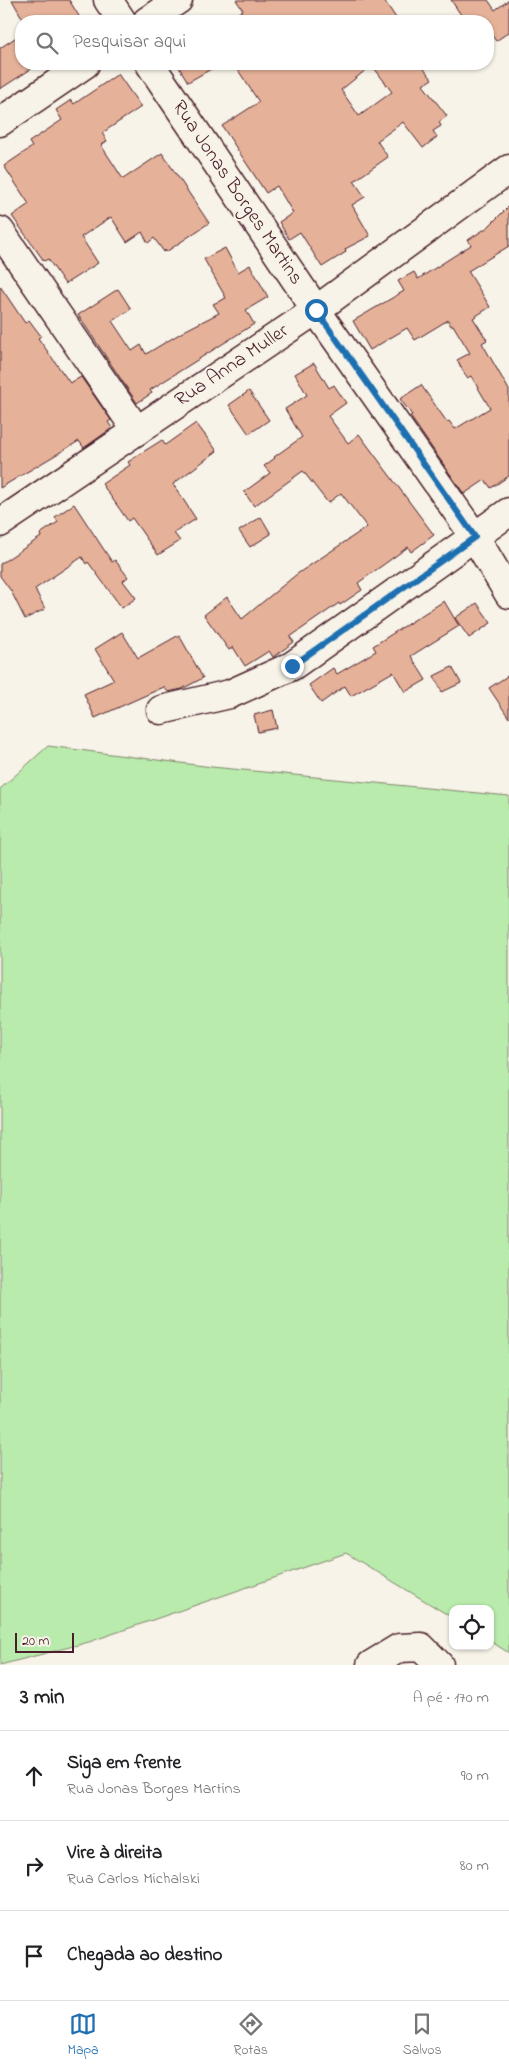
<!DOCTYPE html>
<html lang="pt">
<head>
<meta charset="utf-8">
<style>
  :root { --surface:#fff; --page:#f6f6f6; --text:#202124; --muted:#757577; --line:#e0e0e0; --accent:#1f6fb2 }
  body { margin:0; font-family:"Indie Flower",sans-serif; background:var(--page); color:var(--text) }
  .controls { position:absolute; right:15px; bottom:15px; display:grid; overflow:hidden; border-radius:10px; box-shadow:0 1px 4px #0004 }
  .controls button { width:45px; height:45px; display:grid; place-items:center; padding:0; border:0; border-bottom:1px solid var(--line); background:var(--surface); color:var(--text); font:25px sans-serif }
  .scale { position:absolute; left:15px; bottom:12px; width:59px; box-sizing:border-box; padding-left:5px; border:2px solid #4a1f2b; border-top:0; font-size:14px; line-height:18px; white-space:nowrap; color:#4a1f2b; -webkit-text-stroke:4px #f7f3e8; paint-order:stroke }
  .stop { position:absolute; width:15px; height:15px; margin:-11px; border:4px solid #1f6fb2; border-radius:50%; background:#fff }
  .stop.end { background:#1f6fb2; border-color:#fff; box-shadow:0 1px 5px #0008 }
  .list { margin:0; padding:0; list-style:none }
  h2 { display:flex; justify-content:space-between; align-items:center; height:65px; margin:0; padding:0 20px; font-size:21px }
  h2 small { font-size:16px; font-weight:400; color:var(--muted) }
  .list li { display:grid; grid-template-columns:32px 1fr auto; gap:15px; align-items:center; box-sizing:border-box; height:90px; padding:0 20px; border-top:1px solid var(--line) }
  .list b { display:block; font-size:19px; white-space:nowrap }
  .list p { margin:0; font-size:16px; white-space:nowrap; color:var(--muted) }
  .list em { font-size:16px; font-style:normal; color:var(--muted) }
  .icon { flex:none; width:28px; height:28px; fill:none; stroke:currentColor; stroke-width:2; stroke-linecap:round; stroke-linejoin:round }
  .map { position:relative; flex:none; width:509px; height:1665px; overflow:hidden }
  .search { position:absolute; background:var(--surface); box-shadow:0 1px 4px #0004; left:15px; right:15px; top:15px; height:55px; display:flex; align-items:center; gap:12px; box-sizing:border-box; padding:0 18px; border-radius:20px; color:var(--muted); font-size:19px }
  .sheet { height:335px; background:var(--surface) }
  nav { display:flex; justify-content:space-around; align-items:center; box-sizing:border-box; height:70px; border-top:1px solid var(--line); background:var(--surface); font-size:14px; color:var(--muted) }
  nav a { display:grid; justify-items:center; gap:2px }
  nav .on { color:var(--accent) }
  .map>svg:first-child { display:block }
  .green { fill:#b8ebac; stroke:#81856c }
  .building { fill:#e5b199; stroke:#4a1f2b; fill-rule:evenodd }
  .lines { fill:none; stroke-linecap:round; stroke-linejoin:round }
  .minor-casing { stroke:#4a1f2b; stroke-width:31 }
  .minor { stroke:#f7f3e8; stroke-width:28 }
  .route { stroke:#1f6fb2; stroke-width:6 }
  .labels { text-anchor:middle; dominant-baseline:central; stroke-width:4; stroke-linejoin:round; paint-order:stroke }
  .street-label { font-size:20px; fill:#4a1f2b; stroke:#f7f3e8 }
</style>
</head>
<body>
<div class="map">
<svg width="509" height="1665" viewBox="0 0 509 1665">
  <rect width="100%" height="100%" fill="#f7f3e8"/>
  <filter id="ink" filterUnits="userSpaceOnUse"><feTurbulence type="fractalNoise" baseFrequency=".02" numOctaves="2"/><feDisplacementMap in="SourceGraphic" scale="10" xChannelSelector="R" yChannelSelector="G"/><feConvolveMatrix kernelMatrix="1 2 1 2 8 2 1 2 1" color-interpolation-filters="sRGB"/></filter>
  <g filter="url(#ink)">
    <path class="green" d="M48,746L212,767L509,796V1653L490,1641V1609H453V1618L346,1553L89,1642L0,1665V789Z"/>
    <g class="building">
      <path d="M12,0H69L82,21H24Z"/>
      <path d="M236,0H384L398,21H226L243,10Z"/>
      <path d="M451,0H488L495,10L509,0V32L496,41L488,30V21H465Z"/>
      <path d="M21,34V64H39L0,89V48Z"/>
      <path d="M177,64H220L188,82Z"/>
      <path d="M234,64H420L432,79L423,85L447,116L439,122L441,126L433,131L437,137L423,148L403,122L377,141L388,157L354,181L365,197L352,205L370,236L345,249L346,252L322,267L300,232L289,239L279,222L293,213L277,186L266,193L222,126L259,102ZM372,65L392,92L359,116L341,90Z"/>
      <path d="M118,74L141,107L102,133L107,141L101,145L123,179L162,153L209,223L166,252L165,250L164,252L154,238L148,243L142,232L127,242L111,217L81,237L98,263L65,284L48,259L44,261L12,216L29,204L4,166L32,147L29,142L62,120L56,110L71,100L74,104Z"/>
      <path d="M509,206V246L468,271L490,307L473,318L487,340L482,343L509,390V476L491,488L485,480L464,494L410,416L412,415L400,399L421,385L447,422L449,421L455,429L490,408L471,376L467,378L457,360L470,353L453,325L451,326L448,320L415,340L407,328L370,350L353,321L404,291L398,281L414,272L418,279L471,245L468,240L488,227Z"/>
      <path d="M225,248L238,272L250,265L268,297L246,310L254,324L150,390L152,393L137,403L78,315L118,289L131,309L112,321L132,351L141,345L146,354L186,330L219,313L213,304L226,298L204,259Z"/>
      <path d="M0,286L25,323L29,320L41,336L38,338L70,383L81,377L111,420L108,422L112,428L84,448L79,441L0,488Z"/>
      <path d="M314,363L329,388L334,385L346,403L328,416L348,443L359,434L434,535L411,552L408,547L358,583L362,590L340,605L339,603L290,637L294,642L273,657L269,651L245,666L233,647L229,650L204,615L227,597L242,619L297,574L367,527L341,493L328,503L303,471L254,506L244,492L270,473L264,466L275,458L274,457L302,437L285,409L307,395L295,374Z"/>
      <path d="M249,391L269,420L249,434L229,405Z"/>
      <path d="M196,423L217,451L173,484L196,519L174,533L180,541L158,555L132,518L128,521L102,484L130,465L128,462L143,452L162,440L165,445Z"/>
      <path d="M74,504L112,562L115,560L128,577L123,581L136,598L122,608L88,562L86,564L82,557L35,589L45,609L25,619L11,591L0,576V564L41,537L40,534L58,522L55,517Z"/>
      <path d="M261,517L271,534L250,547L239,531Z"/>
      <path d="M444,601L459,626L411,656L426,680L405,692L393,672L351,696L345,686L321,703L309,685L333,668L337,674L376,651L373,646Z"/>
      <path d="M477,603L491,623L469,638L455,618Z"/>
      <path d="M122,632L138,658L179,635L203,678L182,689L168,692L164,687L95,718L84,694L114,680L95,649Z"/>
      <path d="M452,667L461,683L442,692L434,676Z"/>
      <path d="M509,675V718L489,688Z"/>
      <path d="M273,710L277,728L258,732L254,715Z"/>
    </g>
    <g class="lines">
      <g class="minor-casing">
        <g id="minor">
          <path d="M108,0L122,21"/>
          <path d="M147,21L178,0"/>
          <path d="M150,64L316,310L475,537L509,594"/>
          <path d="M0,122L85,64"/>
          <path d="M0,231L137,431"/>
          <path d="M0,523L316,310L509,169"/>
          <path d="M161,710L230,694L292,666L509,512"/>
          <path d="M371,1665L399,1648L421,1647L439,1665"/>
        </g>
      </g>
      <use href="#minor" class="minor"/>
    </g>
  </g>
  <g class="lines" filter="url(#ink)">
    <path class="route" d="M292,666L475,537L316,310"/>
  </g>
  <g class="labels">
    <g class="street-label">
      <text transform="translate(237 193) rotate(56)">Rua Jonas Borges Martins</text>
      <text transform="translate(232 366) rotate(-34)">Rua Anna Muller</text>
    </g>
  </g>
</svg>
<div class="controls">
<button><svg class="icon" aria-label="locate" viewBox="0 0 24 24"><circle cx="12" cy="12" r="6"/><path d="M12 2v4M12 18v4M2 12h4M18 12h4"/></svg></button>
</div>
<div class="scale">20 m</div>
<div class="stop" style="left:316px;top:310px"></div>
<div class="stop end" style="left:292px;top:666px"></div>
<div class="search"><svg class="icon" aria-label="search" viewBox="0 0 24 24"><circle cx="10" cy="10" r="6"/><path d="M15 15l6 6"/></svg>Pesquisar aqui</div>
</div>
<section class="sheet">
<h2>3 min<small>A pé · 170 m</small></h2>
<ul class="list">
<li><svg class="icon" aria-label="ahead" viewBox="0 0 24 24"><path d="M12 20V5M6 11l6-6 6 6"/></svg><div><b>Siga em frente</b><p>Rua Jonas Borges Martins</p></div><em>90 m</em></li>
<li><svg class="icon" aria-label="right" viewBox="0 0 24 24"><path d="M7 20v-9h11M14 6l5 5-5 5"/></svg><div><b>Vire à direita</b><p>Rua Carlos Michalski</p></div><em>80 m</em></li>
<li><svg class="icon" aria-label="arrive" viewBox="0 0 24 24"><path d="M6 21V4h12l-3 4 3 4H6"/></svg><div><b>Chegada ao destino</b></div></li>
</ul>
</section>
<nav>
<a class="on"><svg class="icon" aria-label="map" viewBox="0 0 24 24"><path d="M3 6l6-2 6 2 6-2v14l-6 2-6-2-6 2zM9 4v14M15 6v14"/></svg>Mapa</a>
<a><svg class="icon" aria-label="directions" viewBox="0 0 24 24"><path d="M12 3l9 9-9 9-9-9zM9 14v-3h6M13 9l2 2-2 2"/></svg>Rotas</a>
<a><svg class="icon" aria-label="saved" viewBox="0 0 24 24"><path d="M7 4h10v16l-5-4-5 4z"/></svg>Salvos</a>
</nav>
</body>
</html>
